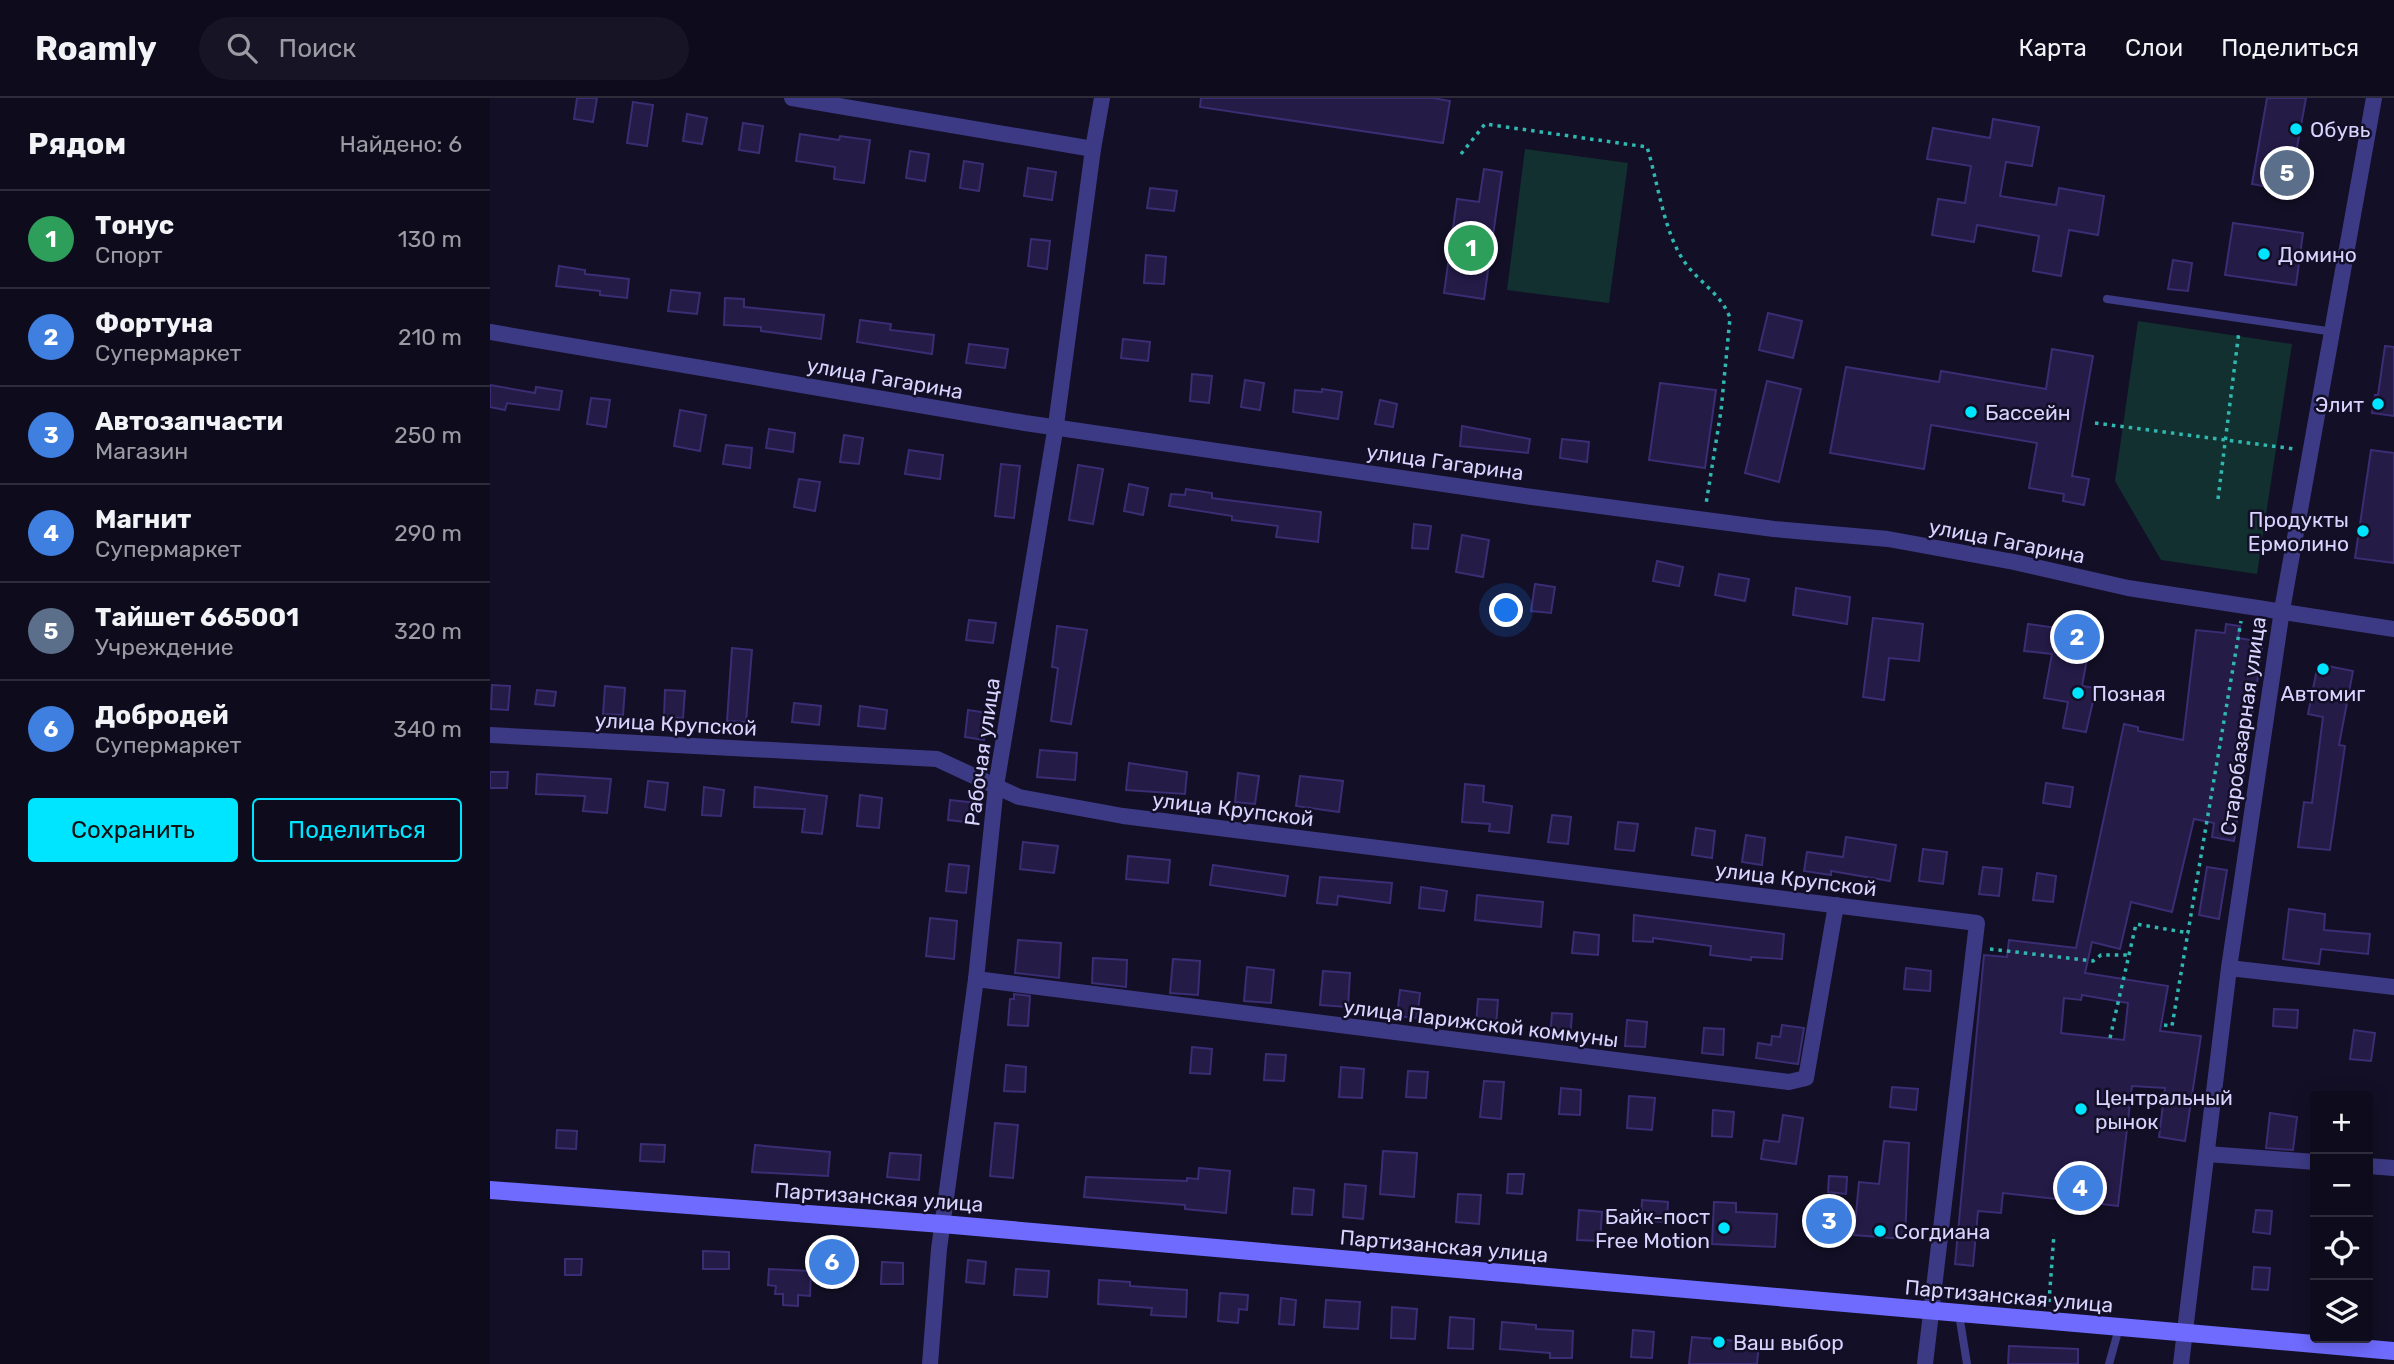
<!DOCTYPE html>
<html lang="ru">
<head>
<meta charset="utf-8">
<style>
  :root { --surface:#0e0b1c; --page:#171425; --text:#f1f3f6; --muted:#9b9ba3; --line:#2e2b3b; --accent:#00e5ff }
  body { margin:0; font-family:Rubik,sans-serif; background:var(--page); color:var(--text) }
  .controls { position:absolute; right:21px; bottom:21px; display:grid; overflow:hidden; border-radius:7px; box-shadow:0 4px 18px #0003 }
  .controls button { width:63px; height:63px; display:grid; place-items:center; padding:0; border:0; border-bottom:2px solid var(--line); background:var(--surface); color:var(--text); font:35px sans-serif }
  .you { position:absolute; left:1017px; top:513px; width:24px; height:24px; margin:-18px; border:5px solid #fff; border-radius:50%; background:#1a73e8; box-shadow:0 0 0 10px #1a73e833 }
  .badge { display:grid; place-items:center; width:46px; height:46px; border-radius:50%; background:var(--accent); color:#fff; font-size:23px; font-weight:700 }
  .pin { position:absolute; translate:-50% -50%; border:4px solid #fff; box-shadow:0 2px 7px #0006 }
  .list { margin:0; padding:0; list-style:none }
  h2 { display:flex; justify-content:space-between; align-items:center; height:91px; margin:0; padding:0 28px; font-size:30px }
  h2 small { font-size:23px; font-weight:400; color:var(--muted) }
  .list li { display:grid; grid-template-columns:46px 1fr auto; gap:21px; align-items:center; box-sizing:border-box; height:98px; padding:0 28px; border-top:2px solid var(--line) }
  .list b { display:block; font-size:26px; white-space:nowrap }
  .list p { margin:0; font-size:23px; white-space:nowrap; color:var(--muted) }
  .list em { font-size:23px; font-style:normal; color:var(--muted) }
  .actions { display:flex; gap:14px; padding:21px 28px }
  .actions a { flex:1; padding:16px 0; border:2px solid var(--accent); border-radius:7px; text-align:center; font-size:24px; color:var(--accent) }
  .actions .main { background:var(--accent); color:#111 }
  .icon { flex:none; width:38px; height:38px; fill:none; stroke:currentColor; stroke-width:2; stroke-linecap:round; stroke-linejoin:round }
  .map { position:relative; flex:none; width:1904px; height:1266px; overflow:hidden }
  header { display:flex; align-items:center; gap:42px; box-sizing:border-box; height:98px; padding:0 35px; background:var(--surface); border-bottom:2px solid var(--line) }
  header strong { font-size:33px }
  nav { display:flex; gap:38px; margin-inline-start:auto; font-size:24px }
  .search { width:490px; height:63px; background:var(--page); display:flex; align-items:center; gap:18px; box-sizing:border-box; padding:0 24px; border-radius:38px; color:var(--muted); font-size:26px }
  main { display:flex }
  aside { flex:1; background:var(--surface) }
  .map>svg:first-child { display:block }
  .green { fill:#12302f }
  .building { fill:#241b47; stroke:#3b2d73; stroke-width:2; fill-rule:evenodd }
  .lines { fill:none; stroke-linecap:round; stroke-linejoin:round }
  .path { stroke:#2fb8b0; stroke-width:3.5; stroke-dasharray:3.5 5; stroke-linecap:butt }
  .lane { stroke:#3d3a85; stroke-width:8 }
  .street { stroke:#3d3a85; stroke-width:16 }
  .secondary { stroke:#6f6bff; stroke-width:18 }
  .poi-dot { fill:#00e5ff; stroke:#130f26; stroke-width:2.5 }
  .labels { text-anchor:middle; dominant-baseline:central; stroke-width:5; stroke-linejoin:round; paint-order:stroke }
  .poi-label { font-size:21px; fill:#d9d4ff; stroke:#130f26; text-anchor:start }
  .street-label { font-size:21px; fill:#d9d4ff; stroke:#130f26 }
</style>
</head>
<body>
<header>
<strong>Roamly</strong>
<div class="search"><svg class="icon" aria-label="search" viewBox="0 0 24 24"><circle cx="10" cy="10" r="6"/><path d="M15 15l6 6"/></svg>Поиск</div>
<nav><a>Карта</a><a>Слои</a><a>Поделиться</a></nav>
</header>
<main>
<aside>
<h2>Рядом<small>Найдено: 6</small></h2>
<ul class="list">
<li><span class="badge" style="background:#2e9e5b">1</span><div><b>Тонус</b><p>Спорт</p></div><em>130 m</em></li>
<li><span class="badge" style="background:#3f7fe0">2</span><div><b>Фортуна</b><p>Супермаркет</p></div><em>210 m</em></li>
<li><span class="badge" style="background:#3f7fe0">3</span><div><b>Автозапчасти</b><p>Магазин</p></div><em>250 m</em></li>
<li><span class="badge" style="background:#3f7fe0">4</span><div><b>Магнит</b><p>Супермаркет</p></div><em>290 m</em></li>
<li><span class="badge" style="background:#5c6f8a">5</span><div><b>Тайшет 665001</b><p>Учреждение</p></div><em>320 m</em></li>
<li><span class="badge" style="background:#3f7fe0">6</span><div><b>Добродей</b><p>Супермаркет</p></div><em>340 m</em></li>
</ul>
<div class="actions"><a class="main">Сохранить</a><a>Поделиться</a></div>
</aside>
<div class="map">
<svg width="1904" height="1266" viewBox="0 0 1904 1266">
  <rect width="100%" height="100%" fill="#130f26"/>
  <g class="green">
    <path d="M1035,51L1138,65L1119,205L1017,192Z"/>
    <path d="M1648,223L1802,246L1767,476L1671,462L1625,383Z"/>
  </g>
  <g class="building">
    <path d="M87,0H107L103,24L84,21Z"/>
    <path d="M711,0H943L960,3L953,45L710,9Z"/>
    <path d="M1777,0H1816L1799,93L1762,86Z"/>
    <path d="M143,4L163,7L157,48L137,45Z"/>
    <path d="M197,16L217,20L212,46L193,43Z"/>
    <path d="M1503,21L1549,29L1542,68L1516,64L1510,98L1566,107L1569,90L1614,98L1608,137L1579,132L1571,178L1543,173L1549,138L1487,127L1484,144L1442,137L1448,101L1475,105L1481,68L1437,61L1443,30L1500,40Z"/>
    <path d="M253,25L273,28L269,55L249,52Z"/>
    <path d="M310,36L349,42L350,38L380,42L374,85L344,81L345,69L306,63Z"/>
    <path d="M420,53L439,56L435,83L416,80Z"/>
    <path d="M474,63L493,66L489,93L470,90Z"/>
    <path d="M538,70L566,74L562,102L534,98Z"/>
    <path d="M994,71L1012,74L994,201L954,195L967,101L989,104Z"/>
    <path d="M660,90L687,93L684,113L657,110Z"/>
    <path d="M1743,125L1813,135L1806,187L1735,177Z"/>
    <path d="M541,141L560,143L557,171L538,168Z"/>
    <path d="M656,157L676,159L674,186L654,185Z"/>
    <path d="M1683,162L1702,165L1698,193L1678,191Z"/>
    <path d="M69,168L95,172V176L139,181L137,200L110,197V193L66,188Z"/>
    <path d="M181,192L210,195L207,216L178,213Z"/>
    <path d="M235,200L254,201V209L334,217L331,241L271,233V229L234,227Z"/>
    <path d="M1278,215L1312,223L1303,260L1269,252Z"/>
    <path d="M370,222L401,226L400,232L444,237L442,256L367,244Z"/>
    <path d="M633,241L660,244L658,263L631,260Z"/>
    <path d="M479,246L518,251L515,270L476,265Z"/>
    <path d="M1895,248L1904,249V318L1882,315L1885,297H1888Z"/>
    <path d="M1562,251L1603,258L1582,378L1599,381L1594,407L1573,403L1574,396L1539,390L1547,345L1441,327L1434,371L1340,355L1356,269L1449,284L1451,273L1556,291Z"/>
    <path d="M702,276L722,278L719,305L700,303Z"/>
    <path d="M755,282L774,285L770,312L751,309Z"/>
    <path d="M1277,283L1311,291L1289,384L1255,375Z"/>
    <path d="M1170,285L1226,292L1215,370L1159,362Z"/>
    <path d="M0,287L45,295L46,289L72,293L69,312L17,305L15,312L0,309Z"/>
    <path d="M832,291L852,294L848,321L803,314L805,292L832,294Z"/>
    <path d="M101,300L120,302L116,329L97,326Z"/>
    <path d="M890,302L907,306L903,329L885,326Z"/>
    <path d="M190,312L216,317L210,353L184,348Z"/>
    <path d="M972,328L1040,341L1038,355L970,348Z"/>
    <path d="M279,331L305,335L303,354L276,350Z"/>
    <path d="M354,337L373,340L369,366L350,364Z"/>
    <path d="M1072,341L1099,344L1097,364L1070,360Z"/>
    <path d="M236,347L262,350L260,370L233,366Z"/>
    <path d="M419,352L453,357L450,381L415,376Z"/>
    <path d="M1881,352L1904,355V465L1865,460Z"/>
    <path d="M511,366L530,368L524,420L505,418Z"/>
    <path d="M588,367L613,371L603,426L579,422Z"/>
    <path d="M309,381L330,384L325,413L304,409Z"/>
    <path d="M639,386L658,390L653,417L634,413Z"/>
    <path d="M696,391L722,395V400L831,414L828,444L786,439L788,428L742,422V418L679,408L681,396L695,397Z"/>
    <path d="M924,426L941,428L938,451L922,450Z"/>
    <path d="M972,437L999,442L993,479L966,474Z"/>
    <path d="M1167,463L1193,469L1189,488L1163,483Z"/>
    <path d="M1229,476L1259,481L1255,503L1225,497Z"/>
    <path d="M1045,486L1065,489L1061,515L1041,513Z"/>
    <path d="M1306,490L1360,499L1357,526L1303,517Z"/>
    <path d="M1383,520L1433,526L1429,563L1399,560L1394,602L1373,599Z"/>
    <path d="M479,522L506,525L503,545L476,542Z"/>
    <path d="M1569,522L1603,529L1592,588L1606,590L1596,634L1573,630L1578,604L1554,600L1562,556L1534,553L1538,526L1567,530Z"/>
    <path d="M1736,526L1750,528L1748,540L1773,544L1744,743L1722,739L1724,725L1704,721L1682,814L1641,804L1630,851L1602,844L1595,875L1678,888L1670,933L1711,938L1695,1043L1669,1039L1675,990L1642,988L1628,1108L1513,1095L1511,1115L1488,1113L1483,1168L1465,1166L1494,857L1517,859L1519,842L1586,850L1634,626L1648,629V633L1693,642L1706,532L1735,535ZM1592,897L1638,905L1634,942L1571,935L1574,900L1591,902Z"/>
    <path d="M567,528L597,532L581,626L561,623L568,570L562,569Z"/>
    <path d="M242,550L262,552L256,624L237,623Z"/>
    <path d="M1828,566L1863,573L1849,647L1855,648L1840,752L1808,749L1814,704L1822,705L1833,619L1818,616Z"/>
    <path d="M2,587L20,588L18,612L1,611Z"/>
    <path d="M115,588L135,590L133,617L113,616Z"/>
    <path d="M47,592L66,594L64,608L45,606Z"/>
    <path d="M175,592L195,593L193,620L174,619Z"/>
    <path d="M304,605L331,608L329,627L302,624Z"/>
    <path d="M370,608L397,612L395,631L368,628Z"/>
    <path d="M478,612L498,615L494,642L475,639Z"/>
    <path d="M550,652L587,655L585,682L547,679Z"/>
    <path d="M639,665L697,674L695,696L636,692Z"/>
    <path d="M0,674H18L17,690H0Z"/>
    <path d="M748,675L769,678L765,706L745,704Z"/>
    <path d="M47,676L121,681L117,715L93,713L95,698L46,696Z"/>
    <path d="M810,678L853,683L849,714L806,708Z"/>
    <path d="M158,683L178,685L175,712L155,709Z"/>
    <path d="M1556,685L1583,689L1580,709L1553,705Z"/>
    <path d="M975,686L994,688L993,704L1022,708L1019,735L999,733L1000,726L972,724Z"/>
    <path d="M214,689L234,692L231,718L212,717Z"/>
    <path d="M265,689L337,698L332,736L312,734L315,711L264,709Z"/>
    <path d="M370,697L392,700L389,730L367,728Z"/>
    <path d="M460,702L487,705L485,725L458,722Z"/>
    <path d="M1062,717L1081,719L1078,746L1058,744Z"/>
    <path d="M1128,724L1148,726L1144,753L1125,751Z"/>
    <path d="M1206,730L1225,733L1222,760L1202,757Z"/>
    <path d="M1256,737L1275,740L1272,767L1252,764Z"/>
    <path d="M1356,739L1406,747L1400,783L1341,773V777L1314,773L1317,754L1353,759Z"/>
    <path d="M533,744L568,748L564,775L530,771Z"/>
    <path d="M1433,751L1457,754L1453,786L1429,783Z"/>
    <path d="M638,758L680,762L678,785L636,781Z"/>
    <path d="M459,766L479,768L476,795L456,793Z"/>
    <path d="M723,767L798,778L795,798L720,787Z"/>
    <path d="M1493,769L1512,771L1509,798L1489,796Z"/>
    <path d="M1717,769L1737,772L1729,821L1709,817Z"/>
    <path d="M1547,775L1566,778L1563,804L1543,802Z"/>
    <path d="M830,779L902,785L900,805L848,798L847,807L827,805Z"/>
    <path d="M931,789L957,793L954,813L929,810Z"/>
    <path d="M987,797L1053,804L1051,829L985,822Z"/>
    <path d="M1799,811L1835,816L1834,832L1880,836L1878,856L1831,851L1829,866L1793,861Z"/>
    <path d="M1144,817L1294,836L1292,861L1261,859V862L1220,857L1221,848L1163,840V844L1143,843Z"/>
    <path d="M440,820L467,823L464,861L436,858Z"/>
    <path d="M1084,834L1109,837L1108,857L1082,855Z"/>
    <path d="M528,842L571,845L569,880L525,875Z"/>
    <path d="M603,860L637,862L636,889L602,885Z"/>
    <path d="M683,861L710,863L708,897L680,895Z"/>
    <path d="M757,869L784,872L781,905L754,903Z"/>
    <path d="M1416,870L1441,873L1440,893L1414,891Z"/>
    <path d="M833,873L860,875L858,909L830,907Z"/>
    <path d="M910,892L930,895L927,920L907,918Z"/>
    <path d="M524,896L540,898L538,928L518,927L520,901H524Z"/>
    <path d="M988,901L1008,902L1006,928L986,926Z"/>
    <path d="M1784,911L1808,912L1807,930L1783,928Z"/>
    <path d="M1062,915L1082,916L1080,941L1060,940Z"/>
    <path d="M1137,922L1157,924L1155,949L1135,948Z"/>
    <path d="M1292,927L1314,930L1308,966L1266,960L1268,945L1281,947L1282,938L1290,939Z"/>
    <path d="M1214,930L1234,931L1233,957L1212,955Z"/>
    <path d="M1864,932L1885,935L1881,963L1860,961Z"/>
    <path d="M702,949L722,951L720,976L700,975Z"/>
    <path d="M776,956L796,957L794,983L774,982Z"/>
    <path d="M516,967L536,969L535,994L514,993Z"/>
    <path d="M851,969L874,971L872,1000L849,999Z"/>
    <path d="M918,973L938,974L936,1000L916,999Z"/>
    <path d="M994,983L1014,984L1011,1021L990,1019Z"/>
    <path d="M1402,989L1428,991L1426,1012L1400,1009Z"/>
    <path d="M1071,990L1091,992L1090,1017L1069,1016Z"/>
    <path d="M1139,998L1165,1000L1162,1032L1137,1030Z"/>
    <path d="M1223,1012L1244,1014L1242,1039L1222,1038Z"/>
    <path d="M1780,1015L1807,1019L1803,1052L1776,1050Z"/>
    <path d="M1293,1017L1313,1020L1306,1066L1271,1061L1274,1042L1289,1044Z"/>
    <path d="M505,1025L528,1027L523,1080L500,1078Z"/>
    <path d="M67,1032L87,1033L86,1051L66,1050Z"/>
    <path d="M1394,1043L1419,1045L1415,1141L1364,1137L1369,1084L1389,1086Z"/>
    <path d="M151,1046L175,1047L174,1064L150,1063Z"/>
    <path d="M265,1047L340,1054L338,1078L262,1074Z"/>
    <path d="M893,1053L927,1055L924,1099L890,1096Z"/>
    <path d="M400,1055L431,1057L429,1082L397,1079Z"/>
    <path d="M709,1070L740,1073L736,1115L695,1111V1107L594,1099L596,1079L697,1083V1080L708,1081Z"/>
    <path d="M1018,1076H1034L1032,1096L1017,1095Z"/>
    <path d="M1339,1078L1357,1079L1356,1096L1338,1094Z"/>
    <path d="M855,1086L876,1088L873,1121L853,1119Z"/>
    <path d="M804,1090L824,1092L822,1117L802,1116Z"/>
    <path d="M968,1096L991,1097L989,1126L966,1124Z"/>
    <path d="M1152,1102L1178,1104L1177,1124L1151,1123Z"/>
    <path d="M1224,1104L1246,1105V1114L1287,1116L1285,1149L1222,1146Z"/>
    <path d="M1089,1112L1112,1114L1110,1143L1087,1142Z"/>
    <path d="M1766,1112L1782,1113L1780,1136L1763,1134Z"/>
    <path d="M213,1153L239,1154V1171H213Z"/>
    <path d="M329,1160L351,1161V1177L329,1176Z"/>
    <path d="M75,1161H92L91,1177H75Z"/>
    <path d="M478,1162L496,1164L494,1186L476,1184Z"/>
    <path d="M392,1164L413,1165V1186H391Z"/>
    <path d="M1764,1169L1780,1170L1778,1192L1762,1191Z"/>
    <path d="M279,1171L321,1173L320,1198L308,1197V1208L293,1207V1196H285L286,1188L278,1187Z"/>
    <path d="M526,1171L559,1173L557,1199L524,1197Z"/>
    <path d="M609,1182L640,1184V1188L697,1192L696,1219L661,1217L662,1210L608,1206Z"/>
    <path d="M730,1195L758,1197L757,1212L749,1211L748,1225L728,1223Z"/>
    <path d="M791,1200L806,1202L804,1227L789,1226Z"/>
    <path d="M836,1202L870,1204L868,1231L834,1229Z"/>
    <path d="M902,1209L927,1211L925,1241L901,1240Z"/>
    <path d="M960,1219L984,1221L983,1251L958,1250Z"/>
    <path d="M1012,1224L1046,1227V1231L1083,1233L1082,1260H1060V1255L1010,1251Z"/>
    <path d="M1143,1232L1164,1234L1162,1260L1141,1259Z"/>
    <path d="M1202,1239L1269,1245L1267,1266H1199Z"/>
    <path d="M1519,1248L1588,1251V1266H1518Z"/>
  </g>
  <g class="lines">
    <g class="path">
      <path d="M971,56L995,26L1157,49C1168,84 1174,137 1196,166C1210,185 1232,197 1240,220L1231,313L1216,406"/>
      <path d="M1605,325L1805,351"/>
      <path d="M1728,401L1749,233"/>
      <path d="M1500,851L1603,863L1611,857H1639"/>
      <path d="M1674,927L1682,928L1751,523"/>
      <path d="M1620,940L1646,826L1699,835"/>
      <path d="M1559,1204L1564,1136"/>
    </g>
    <g class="lane">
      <path d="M1617,201L1844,234"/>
      <path d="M1469,1216L1477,1266"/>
      <path d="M1619,1266L1629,1230"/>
    </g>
    <g class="street">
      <path d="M302,0L603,51L612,0"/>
      <path d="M0,234L535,325L1042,399L1284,431L1398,441L1524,464L1638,490L1904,531"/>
      <path d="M0,637L447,661L529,699L633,718L1487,825L1435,1266"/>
      <path d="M1739,870L1904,889"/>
      <path d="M486,881L1299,984L1316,980L1346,807"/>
      <path d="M1717,1056L1825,1064"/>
      <path d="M1878,1068L1904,1070"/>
      <path d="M440,1266L449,1151L486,881L506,688L566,327L603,51"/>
      <path d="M1691,1266L1739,870L1792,512L1884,0"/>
    </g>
    <path class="secondary" d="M0,1092L452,1126L1904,1253"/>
  </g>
  <g class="poi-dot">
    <circle cx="1806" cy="31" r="7"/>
    <circle cx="1774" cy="156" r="7"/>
    <circle cx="1888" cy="306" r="7"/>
    <circle cx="1481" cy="314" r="7"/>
    <circle cx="1873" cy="433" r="7"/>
    <circle cx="1833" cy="571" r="7"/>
    <circle cx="1588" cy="595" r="7"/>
    <circle cx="1591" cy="1011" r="7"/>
    <circle cx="1234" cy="1130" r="7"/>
    <circle cx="1390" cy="1133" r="7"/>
    <circle cx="1229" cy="1244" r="7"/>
  </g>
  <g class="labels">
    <g class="poi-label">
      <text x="1820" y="31">Обувь</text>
      <text x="1788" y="156">Домино</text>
      <text x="1874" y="306" text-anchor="end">Элит</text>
      <text x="1495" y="314">Бассейн</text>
      <text x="1859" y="421" text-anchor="end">Продукты<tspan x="1859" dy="24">Ермолино</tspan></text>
      <text x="1602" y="595">Позная</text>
      <text x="1833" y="595" text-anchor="middle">Автомиг</text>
      <text x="1605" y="999">Центральный<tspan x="1605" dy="24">рынок</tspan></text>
      <text x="1220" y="1118" text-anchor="end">Байк-пост<tspan x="1220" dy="24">Free Motion</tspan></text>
      <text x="1404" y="1133">Согдиана</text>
      <text x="1243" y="1244">Ваш выбор</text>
    </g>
    <g class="street-label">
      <text transform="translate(395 280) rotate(10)">улица Гагарина</text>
      <text transform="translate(955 364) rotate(8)">улица Гагарина</text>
      <text transform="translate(1517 443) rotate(11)">улица Гагарина</text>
      <text transform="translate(186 626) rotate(3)">улица Крупской</text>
      <text transform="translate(1753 628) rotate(-82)">Старобазарная улица</text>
      <text transform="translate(492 654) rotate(-82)">Рабочая улица</text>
      <text transform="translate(743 711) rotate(7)">улица Крупской</text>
      <text transform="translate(1306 781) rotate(7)">улица Крупской</text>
      <text transform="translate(991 925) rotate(7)">улица Парижской коммуны</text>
      <text transform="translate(389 1099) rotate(4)">Партизанская улица</text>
      <text transform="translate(954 1148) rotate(5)">Партизанская улица</text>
      <text transform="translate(1519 1198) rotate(5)">Партизанская улица</text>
    </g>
  </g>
</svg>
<div class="controls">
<button>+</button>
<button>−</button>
<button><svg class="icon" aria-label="locate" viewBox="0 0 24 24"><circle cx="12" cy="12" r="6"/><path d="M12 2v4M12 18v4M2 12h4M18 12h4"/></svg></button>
<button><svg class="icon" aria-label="layers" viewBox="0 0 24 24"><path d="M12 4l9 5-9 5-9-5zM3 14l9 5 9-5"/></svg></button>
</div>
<div class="you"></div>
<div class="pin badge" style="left:981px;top:150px;background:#2e9e5b">1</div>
<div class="pin badge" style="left:1587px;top:539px;background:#3f7fe0">2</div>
<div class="pin badge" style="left:1339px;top:1123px;background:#3f7fe0">3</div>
<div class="pin badge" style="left:1590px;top:1090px;background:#3f7fe0">4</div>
<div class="pin badge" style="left:1797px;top:75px;background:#5c6f8a">5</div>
<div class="pin badge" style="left:342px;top:1164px;background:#3f7fe0">6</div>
</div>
</main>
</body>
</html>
